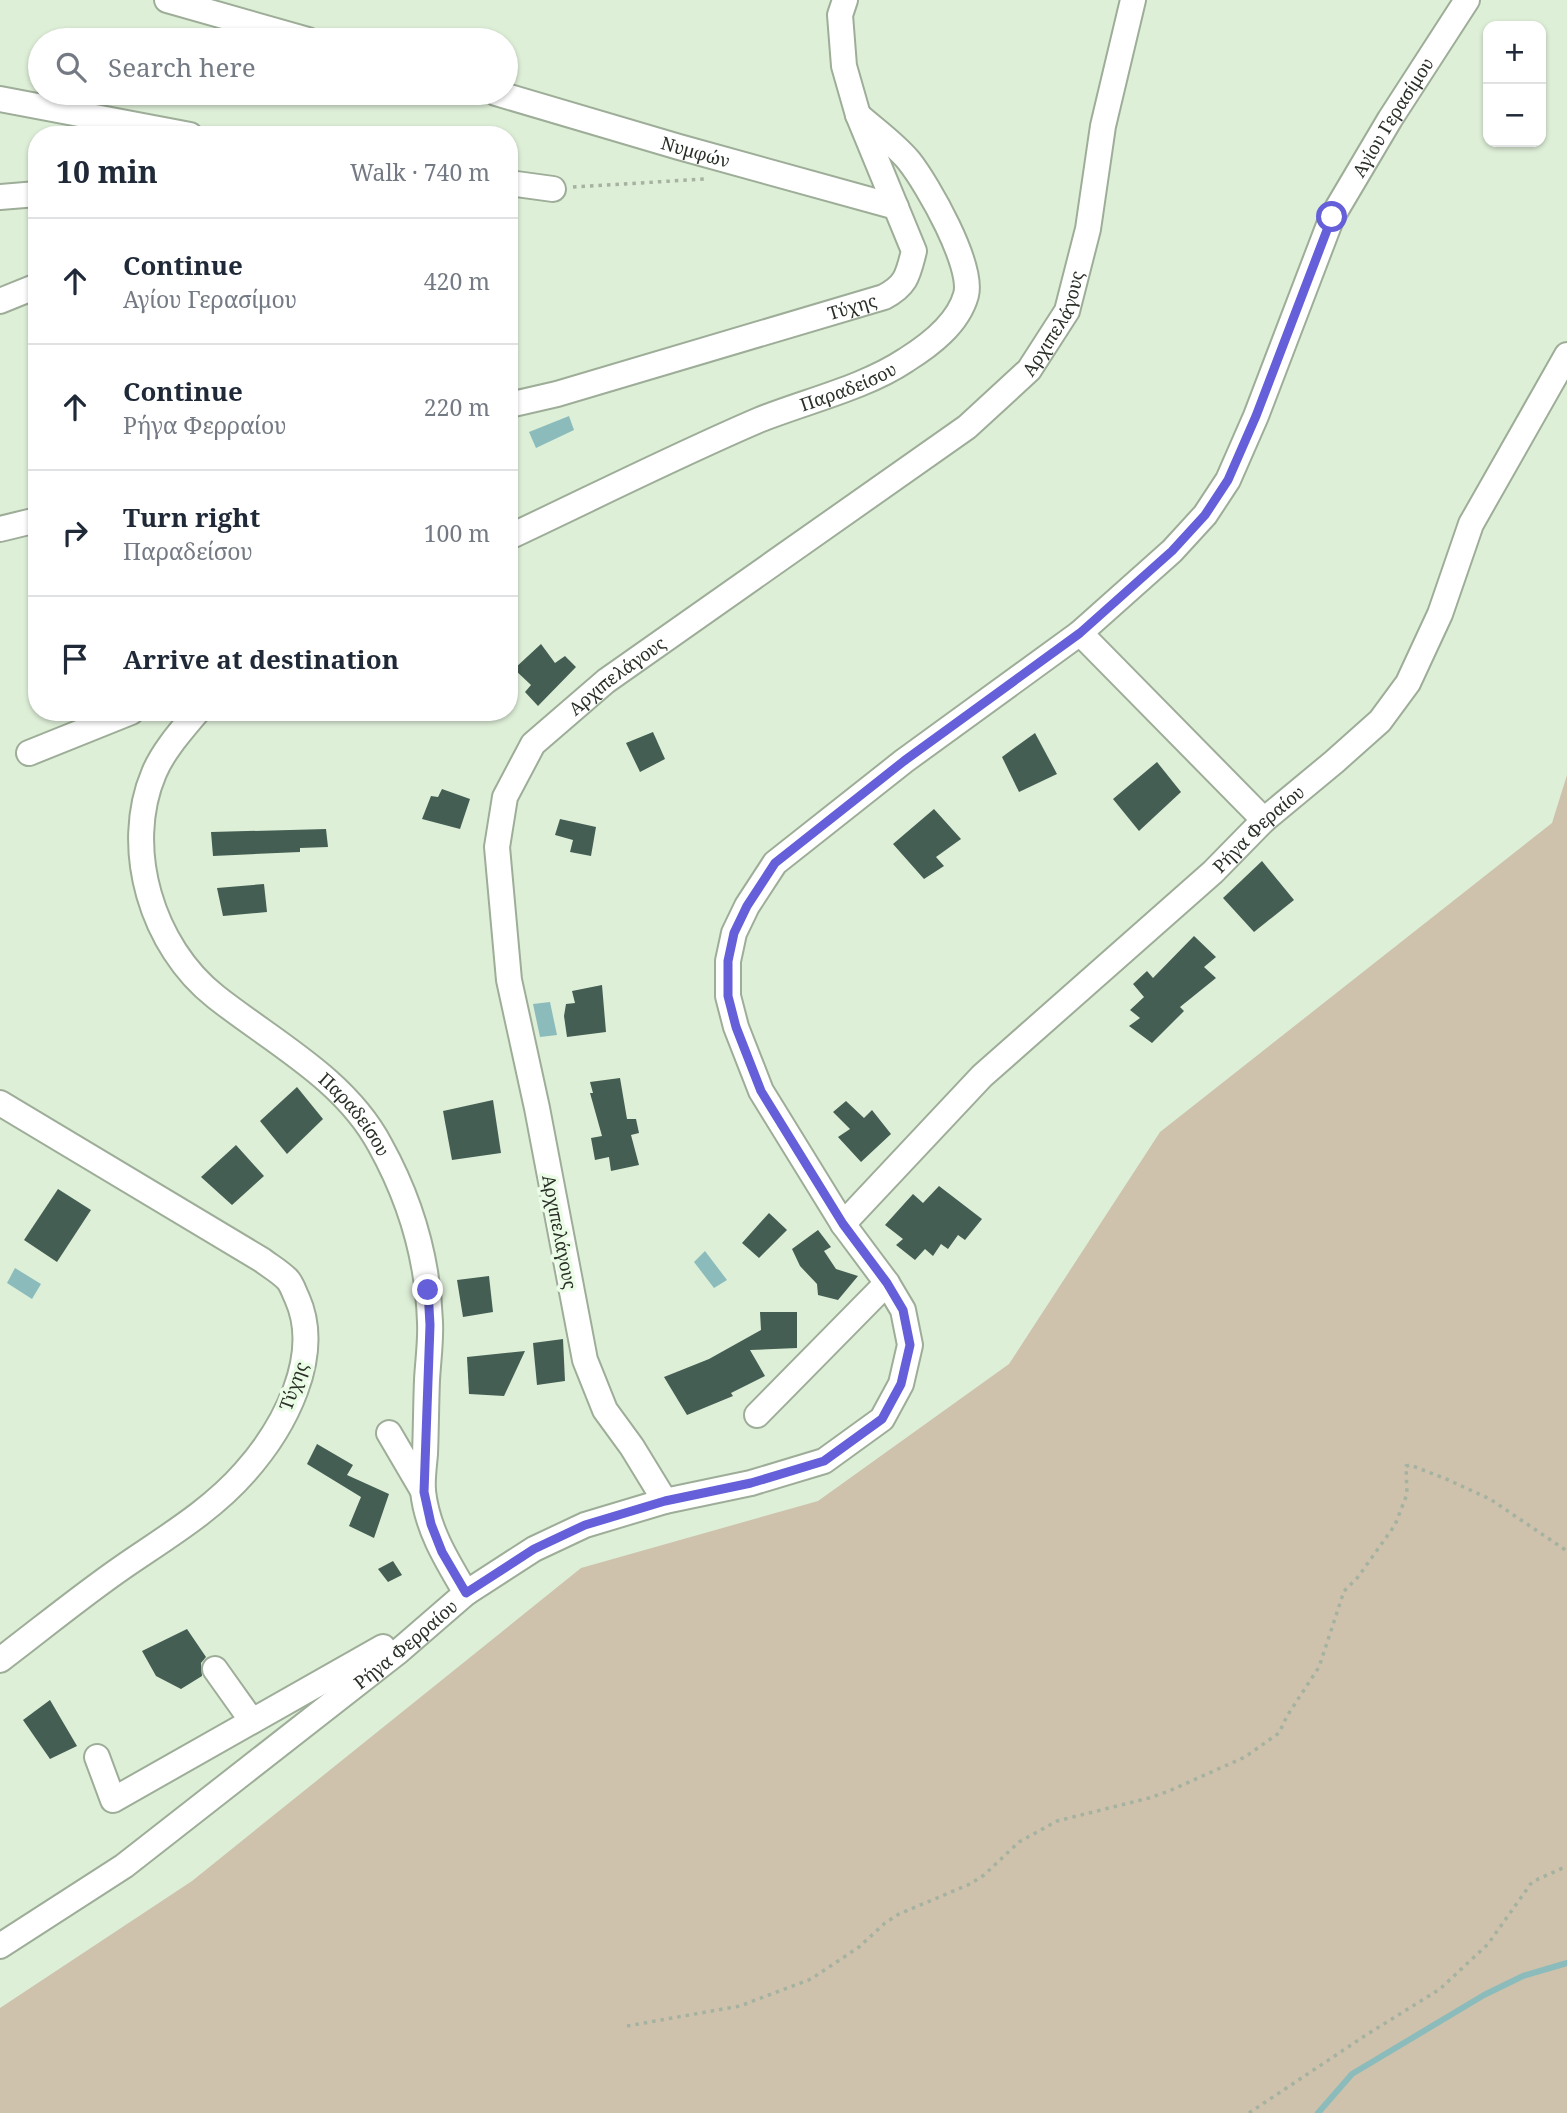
<!DOCTYPE html>
<html lang="en">
<head>
<meta charset="utf-8">
<style>
  :root { --surface:#fff; --page:#f6f6f7; --text:#1f2937; --muted:#747a83; --line:#e0e1e3 }
  body { margin:0; font-family:"Noto Serif",serif; background:var(--page); color:var(--text) }
  .controls { position:absolute; right:21px; top:21px; display:grid; overflow:hidden; border-radius:14px; box-shadow:0 2px 5px #0004 }
  .controls button { width:63px; height:63px; display:grid; place-items:center; padding:0; border:0; border-bottom:2px solid var(--line); background:var(--surface); color:var(--text); font:35px sans-serif }
  .stop { position:absolute; width:21px; height:21px; margin:-16px; border:5px solid #6560d9; border-radius:50%; background:#fff }
  .stop.end { background:#6560d9; border-color:#fff; box-shadow:0 2px 7px #0008 }
  .list { margin:0; padding:0; list-style:none }
  h2 { display:flex; justify-content:space-between; align-items:center; height:91px; margin:0; padding:0 28px; font-size:30px }
  h2 small { font-size:23px; font-weight:400; color:var(--muted) }
  .list li { display:grid; grid-template-columns:46px 1fr auto; gap:21px; align-items:center; box-sizing:border-box; height:126px; padding:0 28px; border-top:2px solid var(--line) }
  .list b { display:block; font-size:26px; white-space:nowrap }
  .list p { margin:0; font-size:23px; white-space:nowrap; color:var(--muted) }
  .list em { font-size:23px; font-style:normal; color:var(--muted) }
  .icon { flex:none; width:38px; height:38px; fill:none; stroke:currentColor; stroke-width:2; stroke-linecap:round; stroke-linejoin:round }
  .map { position:relative; flex:none; width:1567px; height:2113px; overflow:hidden }
  .search { position:absolute; background:var(--surface); box-shadow:0 2px 5px #0004; left:28px; top:28px; width:490px; height:77px; display:flex; align-items:center; gap:18px; box-sizing:border-box; padding:0 24px; border-radius:38px; color:var(--muted); font-size:26px }
  .panel { position:absolute; background:var(--surface); box-shadow:0 2px 5px #0004; left:28px; top:126px; width:490px; height:595px; border-radius:28px }
  .map>svg:first-child { display:block }
  .green { fill:#cec2ac }
  .water { fill:#8bbcbb }
  .lines { fill:none; stroke-linecap:round; stroke-linejoin:round }
  .stream { stroke:#8bbcbb; stroke-width:6 }
  .building { fill:#445e53 }
  .minor-casing { stroke:#9dad98; stroke-width:28 }
  .path { stroke:#a5b2a0; stroke-width:3.5; stroke-dasharray:3.5 5; stroke-linecap:butt }
  .minor { stroke:#fff; stroke-width:24 }
  .route { stroke:#6560d9; stroke-width:9 }
  .labels { text-anchor:middle; dominant-baseline:central; stroke-width:7; stroke-linejoin:round; paint-order:stroke }
  .street-label { font-size:18px; fill:#2a3028; stroke:#ebfce6 }
</style>
</head>
<body>
<div class="map">
<svg width="1567" height="2113" viewBox="0 0 1567 2113">
  <rect width="100%" height="100%" fill="#deefd8"/>
  <path class="green" d="M1567,775V2113H0V2008L192,1881L581,1568L818,1501L1009,1364L1160,1132L1552,823Z"/>
  <g class="water">
    <path d="M569,416L574,430L536,448L529,432Z"/>
    <path d="M550,1002L557,1035L540,1037L533,1004Z"/>
    <path d="M705,1251L727,1280L714,1288L694,1262Z"/>
    <path d="M15,1268L41,1284L32,1299L7,1283Z"/>
  </g>
  <g class="lines">
    <path class="stream" d="M1318,2113L1352,2074L1484,1995L1523,1976L1567,1963"/>
  </g>
  <g class="building">
    <path d="M541,644L555,663L565,656L576,667L538,706L525,692L531,685L514,669Z"/>
    <path d="M653,732L665,759L640,772L626,743Z"/>
    <path d="M1035,733L1057,774L1019,792L1002,757Z"/>
    <path d="M1157,762L1181,792L1139,831L1113,799Z"/>
    <path d="M442,789L470,799L460,829L422,819L431,796L438,797Z"/>
    <path d="M934,809L961,839L936,857L944,866L924,879L893,844Z"/>
    <path d="M560,819L596,827L591,856L570,852L573,840L555,835Z"/>
    <path d="M326,829L328,847L300,848V852L213,856L211,832Z"/>
    <path d="M1262,861L1294,900L1254,932L1223,898Z"/>
    <path d="M264,884L267,912L223,916L217,888Z"/>
    <path d="M1194,936L1216,957L1204,967L1216,978L1180,1007L1184,1011L1152,1043L1129,1026L1140,1018L1130,1010L1144,997L1133,984L1147,971L1153,978Z"/>
    <path d="M602,985L606,1032L567,1037L564,1016L566,1004L575,1003L572,991Z"/>
    <path d="M620,1078L627,1119H636L639,1133L631,1135L639,1165L611,1171L609,1157L595,1160L591,1138L602,1136L590,1093H593L590,1082Z"/>
    <path d="M297,1087L323,1119L287,1154L260,1121Z"/>
    <path d="M493,1100L501,1153L452,1160L443,1111Z"/>
    <path d="M846,1101L864,1118L872,1110L891,1134L861,1162L838,1137L850,1129L833,1112Z"/>
    <path d="M236,1145L264,1176L232,1205L201,1177Z"/>
    <path d="M939,1186L982,1219L965,1240L958,1235L948,1249L941,1244L933,1256L925,1249L915,1260L896,1245L903,1239L885,1225L913,1194L923,1203Z"/>
    <path d="M58,1189L91,1210L57,1262L24,1240Z"/>
    <path d="M769,1213L787,1230L759,1258L742,1243Z"/>
    <path d="M818,1230L831,1247L824,1251L836,1269L858,1276L838,1300L818,1295L817,1284L800,1266L792,1249Z"/>
    <path d="M489,1276L493,1312L463,1317L457,1280Z"/>
    <path d="M760,1312H797V1348L750,1350L765,1376L731,1393L733,1396L687,1415L664,1377L709,1359L761,1330Z"/>
    <path d="M563,1339L565,1381L537,1385L533,1343Z"/>
    <path d="M525,1351L504,1396L469,1394L467,1357Z"/>
    <path d="M317,1444L353,1465L347,1475L389,1494L374,1538L349,1526L361,1497L307,1464Z"/>
    <path d="M393,1561L402,1575L388,1582L378,1569Z"/>
    <path d="M187,1629L206,1657L201,1663L202,1676L181,1689L156,1676L142,1651Z"/>
    <path d="M50,1700L77,1746L50,1759L23,1720Z"/>
  </g>
  <g class="lines">
    <g class="minor-casing">
      <g id="minor">
        <path d="M167,0L308,40"/>
        <path id="s1" d="M496,93L679,147L896,207"/>
        <path d="M0,99L190,135"/>
        <path d="M509,183L553,189"/>
        <path d="M0,197L37,194"/>
        <path d="M0,301L37,286"/>
        <path id="s2" d="M509,405L557,394L884,297C907,285 908,274 914,251L858,115L844,66L840,15L845,0"/>
        <path d="M0,529L37,520"/>
        <path id="s3" d="M509,537C592,498 675,456 759,420C806,401 864,388 906,360C930,345 958,324 966,295C974,266 928,185 909,161C895,144 875,130 858,115"/>
        <path d="M1080,633L1264,820"/>
        <path id="s4" d="M197,712C182,730 163,751 154,773C122,848 152,947 216,997C273,1042 345,1079 380,1145C410,1199 428,1260 430,1322C431,1341 428,1361 427,1380C426,1405 426,1429 425,1454C424,1466 422,1479 423,1491C427,1529 447,1561 466,1593"/>
        <path d="M29,753L131,712"/>
        <path d="M0,1103L262,1260C270,1266 280,1272 287,1279C292,1284 294,1292 297,1298C323,1356 284,1428 245,1472C211,1511 165,1538 123,1567C81,1596 41,1629 0,1660"/>
        <path id="s5" d="M843,1224L982,1076L1213,872L1264,820L1334,762L1380,721L1408,683L1440,614L1471,524L1567,355"/>
        <path d="M757,1415L887,1283"/>
        <path d="M389,1433L423,1491"/>
        <path id="s6" d="M665,1501L632,1447L605,1410L585,1360L537,1108L509,980L497,847L505,797L533,744L606,681L967,427L1029,370L1067,311L1088,229L1103,126L1133,0"/>
        <path d="M215,1669L252,1721"/>
        <path d="M97,1757L113,1800L383,1647"/>
        <path id="s7" d="M0,1946L124,1866L399,1651L466,1593L534,1549L585,1525L665,1501L751,1483L824,1461L882,1419L901,1384L910,1345L903,1310L887,1283L843,1224L761,1091L736,1027L728,996V961L734,933L747,906L775,863L904,761L1080,633L1172,551L1205,515L1228,480L1256,416L1332,217L1390,119L1467,0"/>
      </g>
    </g>
    <g class="path">
      <path d="M573,187L705,179"/>
      <path d="M627,2026L740,2006L811,1979L859,1947L885,1923L899,1914L970,1884L984,1875L1019,1842L1057,1821L1149,1798L1169,1791L1245,1757L1279,1733L1287,1716L1319,1667L1344,1591L1358,1577L1395,1525L1407,1494L1406,1466L1410,1465L1444,1478L1490,1499L1567,1551"/>
      <path d="M1249,2113L1366,2035L1440,1989L1488,1944L1532,1882L1567,1866"/>
    </g>
    <use href="#minor" class="minor"/>
  </g>
  <g class="lines">
    <path class="route" d="M428,1290L430,1325L424,1492L431,1524L442,1552L466,1593L534,1549L585,1525L665,1501L751,1483L824,1461L882,1419L901,1384L910,1345L903,1310L887,1283L843,1224L761,1091L736,1027L728,996V961L734,933L747,906L775,863L904,761L1080,633L1172,551L1205,515L1228,480L1256,416L1332,217"/>
  </g>
  <g class="labels">
    <g class="street-label">
      <text stroke="none"><textPath href="#s7" startOffset="2660">Αγίου Γερασίμου</textPath></text>
      <text stroke="none"><textPath href="#s1" startOffset="208">Νυμφών</textPath></text>
      <text stroke="none"><textPath href="#s2" startOffset="357">Τύχης</textPath></text>
      <text stroke="none"><textPath href="#s6" startOffset="1470">Αρχιπελάγους</textPath></text>
      <text stroke="none"><textPath href="#s3" startOffset="371">Παραδείσου</textPath></text>
      <text stroke="none"><textPath href="#s6" startOffset="903">Αρχιπελάγους</textPath></text>
      <text stroke="none"><textPath href="#s5" startOffset="574">Ρήγα Φεραίου</textPath></text>
      <text stroke="none"><textPath href="#s4" startOffset="506">Παραδείσου</textPath></text>
      <text transform="translate(560 1232) rotate(79)">Αρχιπελάγους</text>
      <text transform="translate(293 1386) rotate(-70)">Τύχης</text>
      <text stroke="none"><textPath href="#s7" startOffset="506">Ρήγα Φερραίου</textPath></text>
    </g>
  </g>
</svg>
<div class="controls">
<button>+</button>
<button>−</button>
</div>
<div class="stop" style="left:1332px;top:217px"></div>
<div class="stop end" style="left:428px;top:1290px"></div>
<div class="search"><svg class="icon" aria-label="search" viewBox="0 0 24 24"><circle cx="10" cy="10" r="6"/><path d="M15 15l6 6"/></svg>Search here</div>
<section class="panel">
<h2>10 min<small>Walk · 740 m</small></h2>
<ul class="list">
<li><svg class="icon" aria-label="ahead" viewBox="0 0 24 24"><path d="M12 20V5M6 11l6-6 6 6"/></svg><div><b>Continue</b><p>Αγίου Γερασίμου</p></div><em>420 m</em></li>
<li><svg class="icon" aria-label="ahead" viewBox="0 0 24 24"><path d="M12 20V5M6 11l6-6 6 6"/></svg><div><b>Continue</b><p>Ρήγα Φερραίου</p></div><em>220 m</em></li>
<li><svg class="icon" aria-label="right" viewBox="0 0 24 24"><path d="M7 20v-9h11M14 6l5 5-5 5"/></svg><div><b>Turn right</b><p>Παραδείσου</p></div><em>100 m</em></li>
<li><svg class="icon" aria-label="arrive" viewBox="0 0 24 24"><path d="M6 21V4h12l-3 4 3 4H6"/></svg><div><b>Arrive at destination</b></div></li>
</ul>
</section>
</div>
</body>
</html>
